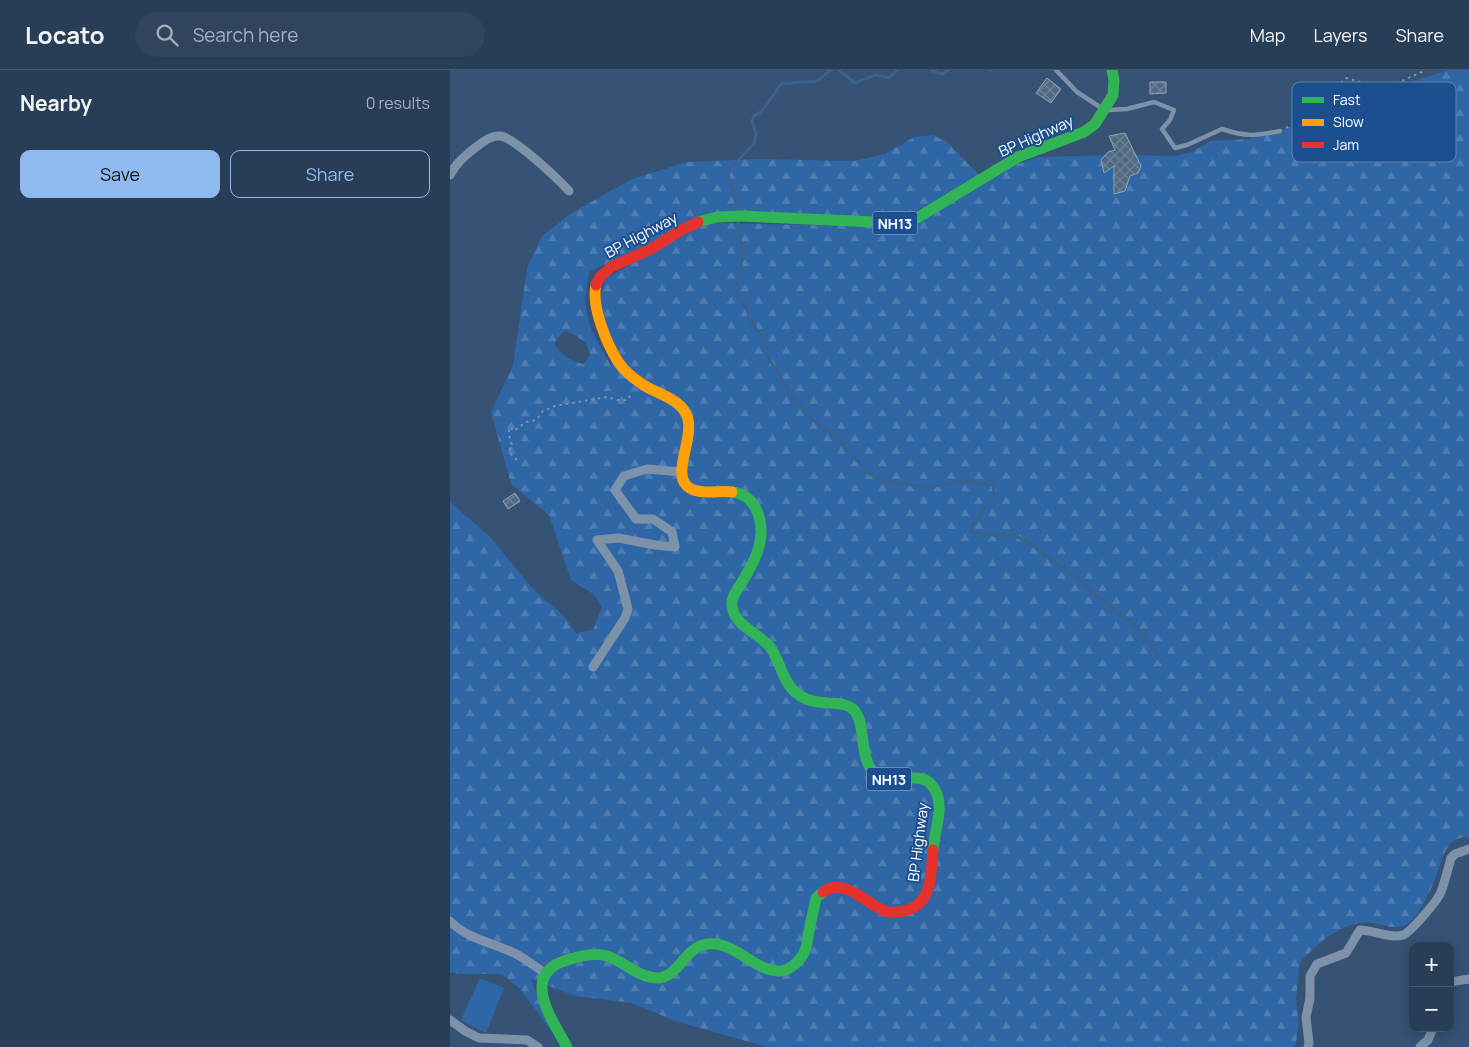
<!DOCTYPE html>
<html lang="en">
<head>
<meta charset="utf-8">
<style>
  :root { --surface:#283e57; --page:#30455d; --text:#f1f3f6; --muted:#a5aeba; --line:#44576d; --accent:#90b9f0 }
  body { margin:0; font-family:Manrope,sans-serif; background:var(--page); color:var(--text) }
  .controls { position:absolute; right:15px; bottom:15px; display:grid; overflow:hidden; border-radius:10px; box-shadow:0 2px 12px #0003 }
  .controls button { width:45px; height:45px; display:grid; place-items:center; padding:0; border:0; border-bottom:1px solid var(--line); background:var(--surface); color:var(--text); font:25px sans-serif }
  .list { margin:0; padding:0; list-style:none }
  h2 { display:flex; justify-content:space-between; align-items:center; height:65px; margin:0; padding:0 20px; font-size:21px }
  h2 small { font-size:16px; font-weight:400; color:var(--muted) }
  .actions { display:flex; gap:10px; padding:15px 20px }
  .actions a { flex:1; padding:11px 0; border:1px solid var(--accent); border-radius:10px; text-align:center; font-size:18px; color:var(--accent) }
  .actions .main { background:var(--accent); color:#111 }
  .icon { flex:none; width:28px; height:28px; fill:none; stroke:currentColor; stroke-width:2; stroke-linecap:round; stroke-linejoin:round }
  .map { position:relative; flex:none; width:1019px; height:977px; overflow:hidden }
  header { display:flex; align-items:center; gap:30px; box-sizing:border-box; height:70px; padding:0 25px; background:var(--surface); border-bottom:1px solid var(--line) }
  header strong { font-size:24px }
  nav { display:flex; gap:28px; margin-inline-start:auto; font-size:18px }
  .search { width:350px; height:45px; background:var(--page); display:flex; align-items:center; gap:12px; box-sizing:border-box; padding:0 18px; border-radius:28px; color:var(--muted); font-size:19px }
  main { display:flex }
  aside { flex:1; background:var(--surface) }
  .map>svg:first-child { display:block }
  .forest { fill:url(#forest-firs); fill-rule:evenodd }
  .pitch { fill:#2f66a5 }
  .lines { fill:none; stroke-linecap:round; stroke-linejoin:round }
  .stream { stroke:#3b618d; stroke-width:3 }
  .building { fill:url(#building-cross-hatch); stroke:#92a2b6 }
  .path { stroke:#7d92a8; stroke-width:2; stroke-dasharray:2.5 4; stroke-linecap:butt }
  .lane { stroke:#7d92a8; stroke-width:4.5 }
  .street { stroke:#7d92a8; stroke-width:9 }
  .fast { stroke:#30b455; stroke-width:11 }
  .slow { stroke:#ff9f0a; stroke-width:11 }
  .jam { stroke:#e5322d; stroke-width:11 }
  .labels { text-anchor:middle; dominant-baseline:central; stroke-width:4; stroke-linejoin:round; paint-order:stroke }
  .shield { fill:#1b4f8f; stroke:#bbcadd; stroke-width:1 }
  .shield-label { font-size:14px; font-weight:bold; fill:#fff }
  .street-label { font-size:15px; fill:#fff; stroke:#1b4f8f }
  .key { fill:#1b4f8f; stroke:#5f84b1; stroke-width:1 }
  .key-label { font-size:14px; fill:#fff }
</style>
</head>
<body>
<header>
<strong>Locato</strong>
<div class="search"><svg class="icon" aria-label="search" viewBox="0 0 24 24"><circle cx="10" cy="10" r="6"/><path d="M15 15l6 6"/></svg>Search here</div>
<nav><a>Map</a><a>Layers</a><a>Share</a></nav>
</header>
<main>
<aside>
<h2>Nearby<small>0 results</small></h2>
<ul class="list">
</ul>
<div class="actions"><a class="main">Save</a><a>Share</a></div>
</aside>
<div class="map">
<svg width="1019" height="977" viewBox="0 0 1019 977">
  <defs>
    <pattern id="forest-firs" width="22" height="20" patternUnits="userSpaceOnUse" patternTransform="scale(1.25)"><rect width="22" height="20" fill="#2f66a5"/><path d="M5 1l3.5 6h-7zM16 11l3.5 6h-7z" fill="#4e7db2"/></pattern>
    <pattern id="building-cross-hatch" width="8" height="8" patternUnits="userSpaceOnUse" patternTransform="scale(1.25)"><rect width="8" height="8" fill="#526984"/><path d="M0 0l8 8M0 8l8-8" fill="none" stroke="#6c8096"/></pattern>
  </defs>
  <rect width="100%" height="100%" fill="#365274"/>
  <path class="forest" d="M998,0H1019V767C1012,767 1007,768 1001,773C994,780 990,795 987,804C981,819 973,839 961,851C947,866 927,849 910,853C884,857 868,875 850,892L846,929L849,954L845,977H318L225,951L182,933L125,926L81,909L102,962L71,920L52,904H10L0,902V432L40,467L83,519L114,546L126,563L143,560L152,537L143,524L121,510L99,445L61,414L41,342L63,296L77,198L92,166L120,144L182,109L237,92L306,89L404,91L435,84L464,67L483,65L497,72L529,105L465,142L445,148L264,144L139,202L135,231L140,257L162,298L150,227L156,208L243,160L263,153L449,157L562,96L588,87L666,85L724,86L742,82L761,71L799,69L822,64L930,22ZM115,260L136,272L140,285L133,294C119,290 112,286 104,273Z"/>
  <path class="pitch" d="M30,908L54,918L36,963L11,950Z"/>
  <g class="lines">
    <g class="stream">
      <path d="M389,0L405,13L425,5L439,8L448,0"/>
      <path d="M481,0L492,4L499,0"/>
      <path d="M540,0H541"/>
      <path d="M287,141L284,120L278,111L279,100L304,74L306,63L302,51L304,46L312,41L331,14L367,11L381,0"/>
      <path d="M288,152C291,174 296,188 286,209L289,218L288,226L296,236L300,250L311,265L315,283L334,312L340,324L364,351L389,370L399,382L410,394L415,402L434,411L461,415L481,417L515,411L543,415L544,423L520,460L526,463L551,466L564,465L581,474L609,496L626,506L639,520L682,553L701,576L711,591"/>
    </g>
  </g>
  <g class="building">
    <path d="M597,8L611,19L601,33L586,23Z"/>
    <path d="M700,12H716V23L700,24Z"/>
    <path d="M675,63L691,96L688,103L680,106L675,121L664,124V96L654,103L651,90L658,82L665,80L659,66Z"/>
    <path d="M65,423L70,431L58,439L53,431Z"/>
  </g>
  <g class="lines">
    <g class="path">
      <path d="M836,58C860,47 877,26 896,8L921,15H943L976,0"/>
      <path d="M67,390L60,383V377L62,374L60,372L59,358L60,357L64,361L76,352L86,350L93,341L105,336L157,327L167,330H177L182,323"/>
    </g>
    <g class="lane">
      <path d="M606,0L627,22L650,37"/>
      <path d="M659,40L677,39L704,32L724,40L720,50L712,59L725,78L737,75L772,59C796,67 805,66 830,61"/>
    </g>
    <g class="street">
      <path d="M0,105C6,93 16,85 26,77C33,72 41,65 50,66C64,67 108,109 119,121"/>
      <path d="M143,597L175,548L178,539L168,501L147,470L169,468L205,475L225,477L222,462L203,449H186L165,420L174,406L197,399L231,402"/>
      <path d="M0,851C17,869 44,873 66,884C76,889 85,897 95,903"/>
      <path d="M1000,912L1019,909"/>
      <path d="M0,950L15,961L29,968L77,970L88,977"/>
      <path d="M858,977L859,973L856,947L860,928V906L867,894L896,883L910,860C922,860 942,869 953,865C961,862 988,830 991,822C995,811 998,799 1001,788L1005,784L1019,779"/>
      <path d="M970,977L978,970L983,958"/>
    </g>
    <g class="fast">
      <path d="M248,152L267,147L290,146L447,153L467,148L568,87L634,62L645,54L663,25L664,10L662,0"/>
      <path d="M282,422C294,423 303,431 307,441C318,467 305,491 292,512C287,520 281,527 282,536C284,556 309,563 320,577C326,585 329,595 333,604C342,625 355,632 378,633C385,633 393,633 400,637C418,647 407,685 424,703C441,721 472,694 485,720C495,738 484,761 483,780"/>
      <path d="M117,977C102,949 69,905 117,890C129,886 144,882 157,886C175,892 190,909 209,908C229,906 235,877 257,874C270,872 282,879 292,885C303,892 317,902 331,901C341,900 352,889 355,880C358,874 357,867 359,861C361,850 364,839 366,828L373,822"/>
    </g>
    <path class="slow" d="M146,215C141,236 157,275 169,293C175,302 183,308 192,314C206,324 230,328 237,346C245,367 222,402 237,416C248,426 268,420 282,422"/>
    <g class="jam">
      <path d="M146,215L150,207L161,197L201,179L231,160L248,152"/>
      <path d="M373,822C394,806 416,834 435,841C443,844 451,842 458,840C483,832 481,801 483,780"/>
    </g>
  </g>
  <g class="labels">
    <g class="shield">
      <rect x="422.5" y="141.5" width="45" height="23" rx="4"/>
      <rect x="416.5" y="697.5" width="45" height="23" rx="4"/>
    </g>
    <g class="shield-label">
      <text x="445" y="153">NH13</text>
      <text x="439" y="709">NH13</text>
    </g>
    <g class="street-label">
      <text transform="translate(586 66) rotate(-24)">BP Highway</text>
      <text transform="translate(191 165) rotate(-28)">BP Highway</text>
      <text transform="translate(468 772) rotate(-83)">BP Highway</text>
    </g>
  </g>
  <rect x="842" y="12" width="164" height="80" rx="8" class="key"/>
  <rect x="852" y="27" width="22" height="6" fill="#30b455"/>
  <rect x="852" y="49" width="22" height="7" fill="#ff9f0a"/>
  <rect x="852" y="72" width="22" height="6" fill="#e5322d"/>
  <g class="key-label">
    <text x="883" y="35">Fast</text>
    <text x="883" y="57">Slow</text>
    <text x="883" y="80">Jam</text>
  </g>
</svg>
<div class="controls">
<button>+</button>
<button>−</button>
</div>
</div>
</main>
</body>
</html>
